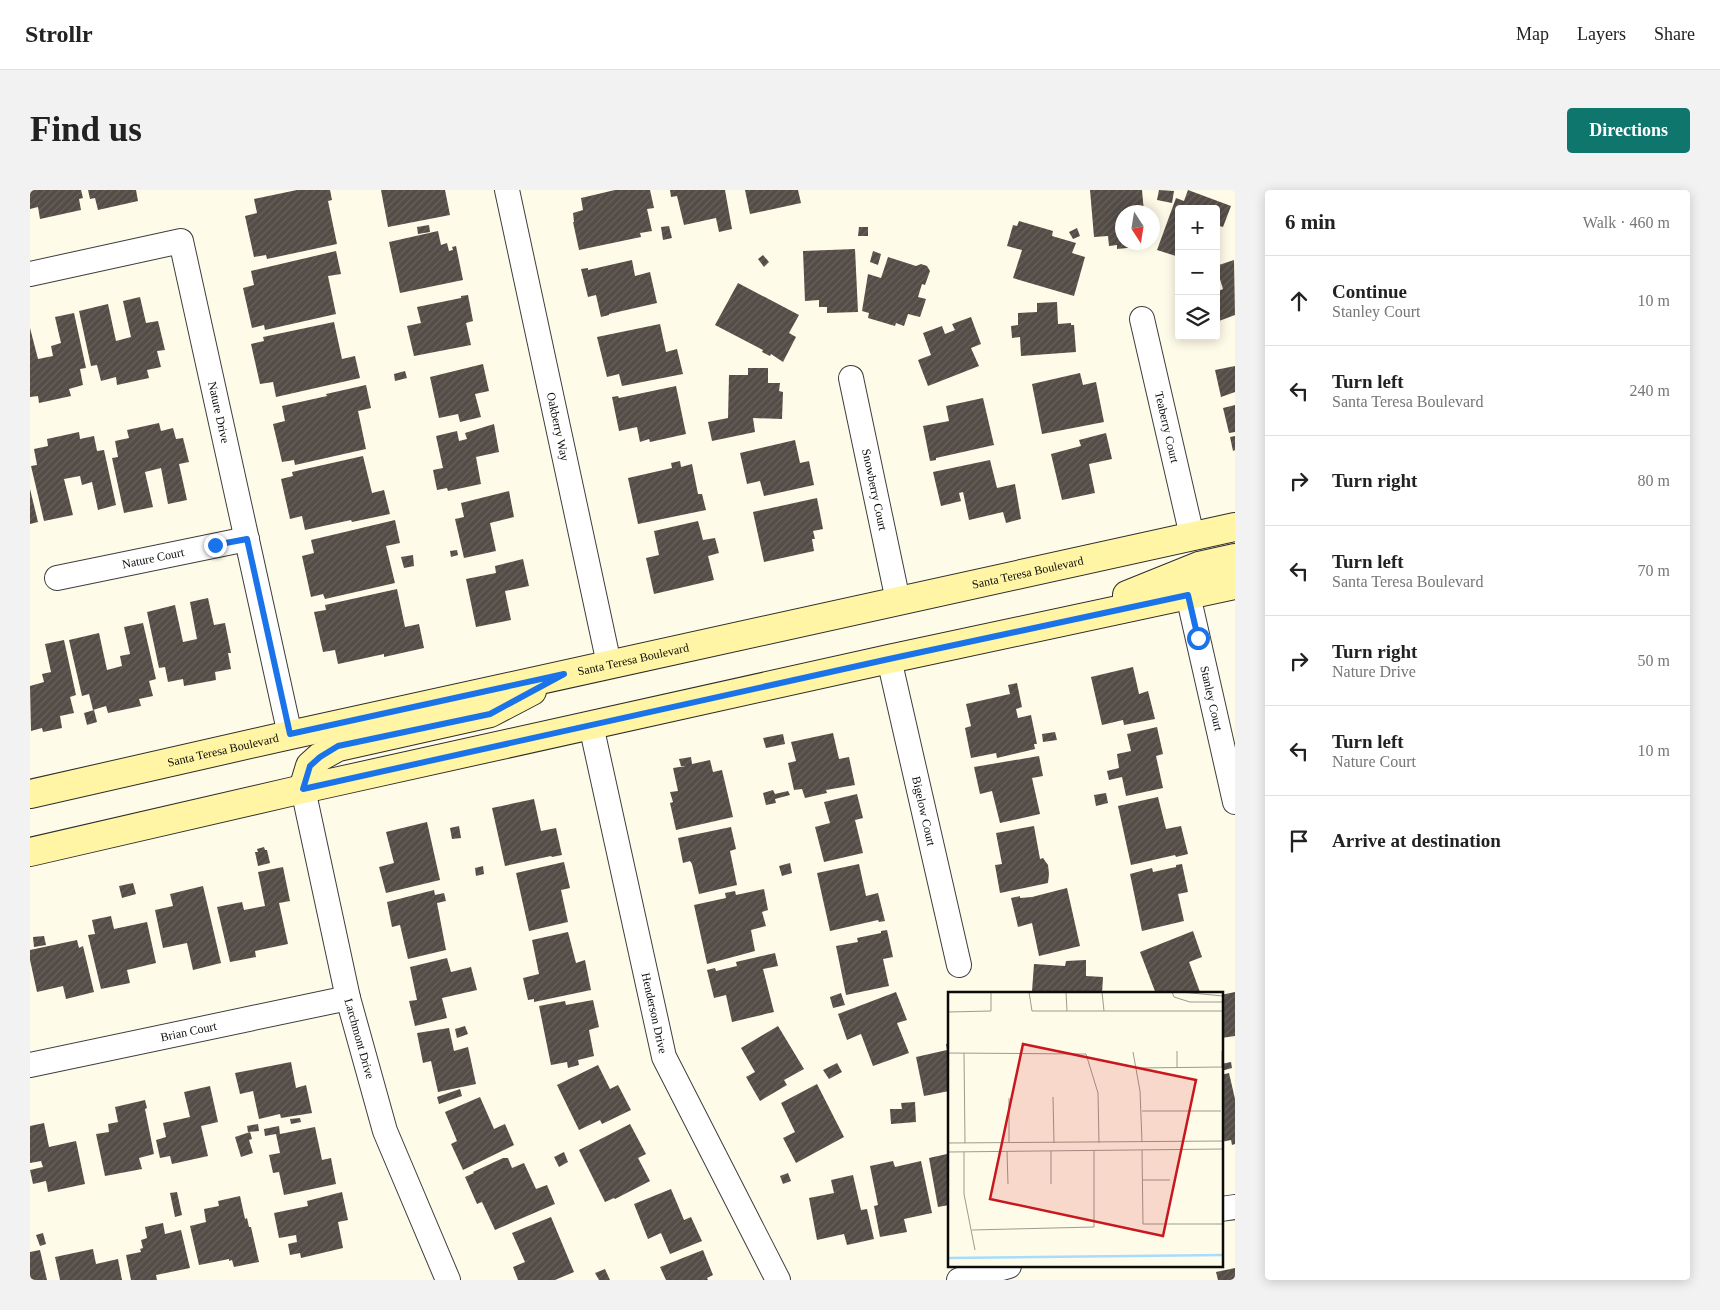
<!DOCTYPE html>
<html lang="en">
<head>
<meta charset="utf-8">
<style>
  :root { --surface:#fff; --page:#f2f2f2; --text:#222; --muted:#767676; --line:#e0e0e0; --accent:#0f766e }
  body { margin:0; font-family:"Times New Roman",serif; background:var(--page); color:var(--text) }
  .controls { position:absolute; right:15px; top:15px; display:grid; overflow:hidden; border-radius:5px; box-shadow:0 2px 12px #0003 }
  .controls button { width:45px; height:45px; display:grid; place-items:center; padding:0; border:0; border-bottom:1px solid var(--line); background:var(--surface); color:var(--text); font:25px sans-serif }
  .compass { position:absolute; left:1085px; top:15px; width:45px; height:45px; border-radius:50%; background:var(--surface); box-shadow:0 2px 12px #0003; rotate:168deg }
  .stop { position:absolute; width:15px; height:15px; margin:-11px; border:4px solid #1a73e8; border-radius:50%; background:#fff }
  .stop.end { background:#1a73e8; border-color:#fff; box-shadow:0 1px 5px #0008 }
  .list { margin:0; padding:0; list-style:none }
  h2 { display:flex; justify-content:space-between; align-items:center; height:65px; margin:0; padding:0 20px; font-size:21px }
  h2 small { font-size:16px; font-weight:400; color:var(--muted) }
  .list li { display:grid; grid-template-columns:32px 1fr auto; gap:15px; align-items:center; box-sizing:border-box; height:90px; padding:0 20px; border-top:1px solid var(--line) }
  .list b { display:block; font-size:19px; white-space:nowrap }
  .list p { margin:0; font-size:16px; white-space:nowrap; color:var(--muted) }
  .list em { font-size:16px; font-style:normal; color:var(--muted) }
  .icon { flex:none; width:28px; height:28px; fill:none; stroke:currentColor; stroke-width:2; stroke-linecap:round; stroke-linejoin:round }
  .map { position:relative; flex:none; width:1205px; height:1090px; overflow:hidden; border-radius:5px }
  header { display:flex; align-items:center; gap:30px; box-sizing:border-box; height:70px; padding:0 25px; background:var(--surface); border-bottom:1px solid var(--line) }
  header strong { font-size:24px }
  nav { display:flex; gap:28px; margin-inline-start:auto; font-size:18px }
  .intro { display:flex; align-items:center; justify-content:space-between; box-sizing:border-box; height:120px; padding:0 30px }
  h1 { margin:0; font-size:35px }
  .button { padding:12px 22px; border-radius:5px; background:var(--accent); color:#fff; font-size:18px; font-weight:700 }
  main { display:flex; gap:30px; padding:0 30px }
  aside { flex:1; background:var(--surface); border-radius:5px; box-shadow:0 2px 12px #0003 }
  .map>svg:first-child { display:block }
  .building { fill:url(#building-hatch) }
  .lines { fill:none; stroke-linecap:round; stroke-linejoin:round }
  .street-casing { stroke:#3e3e3e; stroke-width:26 }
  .secondary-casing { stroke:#2d2d2d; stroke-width:30 }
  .street { stroke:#fff; stroke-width:24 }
  .secondary { stroke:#fff5a4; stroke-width:28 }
  .route { stroke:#1a73e8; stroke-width:6 }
  .labels { text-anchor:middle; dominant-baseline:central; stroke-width:5; stroke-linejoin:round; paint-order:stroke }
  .street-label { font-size:12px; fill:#0b0b0b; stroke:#fff }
  .inset-river { fill:none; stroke:#a7dcfc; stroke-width:2.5 }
  .inset-road { fill:none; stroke:#9d9b90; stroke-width:1 }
  .view { fill:#c7171f; fill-opacity:0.15; stroke:#c7171f; stroke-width:2.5 }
  .inset-edge { fill:none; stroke:#0b0b0b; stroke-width:2.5 }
</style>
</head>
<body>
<header>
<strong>Strollr</strong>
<nav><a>Map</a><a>Layers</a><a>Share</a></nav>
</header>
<div class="intro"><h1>Find us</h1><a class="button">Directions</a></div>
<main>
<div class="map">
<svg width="1205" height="1090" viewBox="0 0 1205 1090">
  <defs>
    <pattern id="building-hatch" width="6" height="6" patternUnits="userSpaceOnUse" patternTransform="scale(1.25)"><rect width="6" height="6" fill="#544c46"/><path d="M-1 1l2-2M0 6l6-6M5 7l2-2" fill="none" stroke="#68615c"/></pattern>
  </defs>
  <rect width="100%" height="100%" fill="#fffbe9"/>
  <g class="building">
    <path d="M0,0H51L53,8L49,9L51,20L10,29L8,17L0,19Z"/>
    <path d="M58,0H106L108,11L68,20L65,8L60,9Z"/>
    <path d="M267,0H300L302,10L298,11L307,54L237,69L236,65L224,67L215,26L227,23L224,9Z"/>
    <path d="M351,0H415L420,25L358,37Z"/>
    <path d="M585,0H620L624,18L617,19L622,41L610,43L611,47L549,60L543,32H544L543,23L553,20L551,8Z"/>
    <path d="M640,0H695L702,39L689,42L686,28L654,35L647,6L641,7Z"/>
    <path d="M715,0H768L771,13L720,24Z"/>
    <path d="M1060,0H1112L1114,22H1092V52H1117V56L1087,59V55L1079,56L1078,46L1064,47Z"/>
    <path d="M1129,0L1144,1L1142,13L1127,10Z"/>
    <path d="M1158,0L1201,16L1193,37L1186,35V19H1149V67L1127,60L1146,8L1154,11Z"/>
    <path d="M989,31L1023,41L1022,46L1046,53L1042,63L1055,67L1044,106L983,88L992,60L977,56L983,35L987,36Z"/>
    <path d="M399,35L400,42L388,44L387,37Z"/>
    <path d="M639,36L642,48L633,50L631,37Z"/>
    <path d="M829,37H838V46H828Z"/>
    <path d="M1047,38L1050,46L1043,49L1039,42Z"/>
    <path d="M408,41L411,55L417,53L419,61L423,60L422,57L426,56L433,90L370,103L359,52Z"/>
    <path d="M825,59L828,122L797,123V117H789V110L775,111L773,61Z"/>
    <path d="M306,61L311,84L298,86L306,124L235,140L234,135L222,138L213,98L224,95L221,81Z"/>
    <path d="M843,61L851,64L848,75L840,72Z"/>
    <path d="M733,65L739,72L734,77L728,69Z"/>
    <path d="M858,67L886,76L891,74L897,76L900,81L895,95L892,94L888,107L896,109L890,127L878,124L874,136L866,133L865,136L838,128L839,123L832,121L838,84L851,88Z"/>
    <path d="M602,70L605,86L620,82L627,113L579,124V125L571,127L566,105L558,107L551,79L558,78V80Z"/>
    <path d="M1204,70L1205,125L1189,131L1186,125V102L1193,99L1186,76Z"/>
    <path d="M708,93L769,125L759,143L766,147L753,172L741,164L740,166L732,162L733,160L685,135Z"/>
    <path d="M438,105L443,131L436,133L441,155L384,166L377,136L391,133L387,117L431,108V106Z"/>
    <path d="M110,107L116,133L128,131L135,160L127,161L131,177L117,180L119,188L87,195L86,187L71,191L67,175L61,176L49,121L78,114L86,151L101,147L93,111Z"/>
    <path d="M1027,112L1028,134L1041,133V135H1044L1046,162L991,166L990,147L982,148L981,136L988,135V123L1007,122V113Z"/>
    <path d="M44,123L56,178L50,179L53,195L39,199L41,206L9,213L8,206L0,207V138L8,169L23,166L21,156L31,153L25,127Z"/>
    <path d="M941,127L951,154L941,158L949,176L898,196L888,170L901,165L893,143L912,136L915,144L925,140L922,134Z"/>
    <path d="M304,132L312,169L325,166L330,188L246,207L243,192L230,194L221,154L234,151L233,147Z"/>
    <path d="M630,134L636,162L647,159L653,184L592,196L589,184L577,187L567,147Z"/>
    <path d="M453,174L459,201L445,204L451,227L430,232L428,224L409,228L400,187Z"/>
    <path d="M1205,176V202L1191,207L1185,180Z"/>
    <path d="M718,178H738V193H750L749,201L753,202L752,229L723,228L725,242L682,251L678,232L698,228L699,185H718Z"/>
    <path d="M375,181L377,188L365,191L364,184Z"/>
    <path d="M1050,183L1053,195L1066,192L1074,232L1012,244L1002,194Z"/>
    <path d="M336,195L341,218L328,221L336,259L265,275L264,270L252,272L243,234L255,231L252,216L297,206L296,204Z"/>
    <path d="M646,196L656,244L620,252L619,249L610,252L607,237L589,241L582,207L588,206L589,208Z"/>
    <path d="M953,208L964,255L906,268V270L900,271L893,236L919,231L916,216Z"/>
    <path d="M1205,215V242L1199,243L1193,218Z"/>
    <path d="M129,233L131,241L143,238L146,249L153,248L159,272L149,274L157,310L138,314L131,278L115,282L123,317L94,323L82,268L88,267L85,251L99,248L97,240Z"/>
    <path d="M464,234L469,262L446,267L451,294L418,301L417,298L407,300L403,280L413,278L406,246L427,241L429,251L437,249L435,243Z"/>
    <path d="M49,242L50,249L64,246L67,261L74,260L86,315L68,320L62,292L52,295L50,286L34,289L43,325L14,331L1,276L7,275L4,259L18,256L17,249Z"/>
    <path d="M1076,243L1082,269L1059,274L1065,303L1032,310L1021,264L1051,256L1049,250Z"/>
    <path d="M1205,246V260L1203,261L1200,247Z"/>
    <path d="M765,250L770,273L779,271L784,295L734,306L730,291L717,294L710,263Z"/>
    <path d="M333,266L342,303L354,300L360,324L322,332L321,330L275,340L272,326L260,329L251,289L263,286L262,282Z"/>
    <path d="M960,270L967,298L985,294L991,329L976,333L973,322L939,330L933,302L929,303L931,311L911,316L903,282Z"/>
    <path d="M650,271L651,277L662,274L668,304H672L676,320L608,334L598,288L642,278L641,273Z"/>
    <path d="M0,299L8,332L0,334Z"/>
    <path d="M479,301L484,327L460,333L466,361L434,368L425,329L434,327L431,313Z"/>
    <path d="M787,308L793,339L783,341L785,349H782L784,361L734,372L723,322Z"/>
    <path d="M365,330L370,353L356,356L365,393L295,409L293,404L281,407L272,366L284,363L281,350Z"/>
    <path d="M668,331L673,350L685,348L689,363L678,366L684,390L624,404L616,368L629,365L624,341Z"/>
    <path d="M427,360L428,365L421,367L420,361Z"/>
    <path d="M383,365L384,376L374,378L371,367Z"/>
    <path d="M493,369L499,396L475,401L481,430L446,437L436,389L466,383L465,376Z"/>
    <path d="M367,399L375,437L389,434L394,458L354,467V464L308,474L305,460L293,462L284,422L296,420L295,415Z"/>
    <path d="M178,408L184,435L195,433L201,463H198L201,479L185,482L186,490L154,496L153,489L138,492L135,477L129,478L117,422L145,415L153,452L167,449L160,412Z"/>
    <path d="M113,433L126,489L119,491L123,506L109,509L111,516L78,523L76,516L63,520L59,504L52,506L39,450L69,443L77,480L92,476L90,466L100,464L94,437Z"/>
    <path d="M34,450L46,505L40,507L44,523L30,526L32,538L13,542L12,538L1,541L0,496L14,492L12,484L21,482L15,454Z"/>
    <path d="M1103,477L1109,504L1118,501L1125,529L1094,535L1093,530L1072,535L1061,487Z"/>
    <path d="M987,493L992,517L986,519L988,528L1001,525L1007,554H1004L1005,559L967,568L966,563L941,568L935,538L941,536L936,514L980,504L978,495Z"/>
    <path d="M64,520L67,532L57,535L54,523Z"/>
    <path d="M1127,537L1133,564L1126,566L1133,598L1096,606L1092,587L1079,590L1077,581L1089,578L1087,564L1101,561L1097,544Z"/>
    <path d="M1025,542L1027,550L1013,552L1012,544Z"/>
    <path d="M803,543L809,569L819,567L825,595L796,600L797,603L775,608L772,599L764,600L758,573L766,571L761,552Z"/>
    <path d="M753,544L755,554L736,558L733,548Z"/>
    <path d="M1009,566L1013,586L1002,588L1010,624L970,633L962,601L950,604L944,577Z"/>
    <path d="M661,567L662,574L680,570L683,582L692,580L703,627L646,640L640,613L643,612L640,602L648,601L643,578L656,576H651L649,569Z"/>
    <path d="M743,600L745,604L758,601L760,605L745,609L746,613L736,615L733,603Z"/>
    <path d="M1076,603L1078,613L1066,616L1064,605Z"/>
    <path d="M827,604L833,628L825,630L833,663L794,672L785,637L800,633L794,612Z"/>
    <path d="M1128,607L1136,639L1151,636L1158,664L1146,667L1145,665L1101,675L1088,616Z"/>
    <path d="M504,609L511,641L526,638L532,665L522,667L521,666L475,676L462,618Z"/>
    <path d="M397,632L410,690L356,703L349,677L364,673L356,642Z"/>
    <path d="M429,636L431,648L422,649L420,638Z"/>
    <path d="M1004,636L1010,669L1013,668L1018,675L1019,684L1018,693L970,703L965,675L972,674L966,643Z"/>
    <path d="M701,637L706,659L700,661L707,695L669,704L662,674L660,671L653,673L648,648Z"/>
    <path d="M234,657L235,660H237L240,673L228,676L225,662H228L227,659Z"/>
    <path d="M534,672L540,698L531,700L538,732L499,741L486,683Z"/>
    <path d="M760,673L762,683L752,686L749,676Z"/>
    <path d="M829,674L836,706L848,703L855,731L849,732L848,730L800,741L787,683Z"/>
    <path d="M1152,674L1158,702L1148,704L1154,731L1112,741L1100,684L1122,678L1123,682L1146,677V675Z"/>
    <path d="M453,676L454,684L446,686L445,678Z"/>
    <path d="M253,677L260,711L249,713L258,754L225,761L226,767L200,772L187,717L212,712L214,720L235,716L228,682Z"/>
    <path d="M103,693L106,704L92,708L89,696Z"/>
    <path d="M173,696L191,773L163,780L157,753L133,758L125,720L143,716L140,704Z"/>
    <path d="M1037,698L1050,756L1009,766L1002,733L988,737L981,708L990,706V708L1002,707Z"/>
    <path d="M734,699L738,720L732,722L736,736L721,740L725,761L677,774L664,715L696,708L695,703L705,701L706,705Z"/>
    <path d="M404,700L405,705L414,703L416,711L407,713L416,760L378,769L370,735L362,737L357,712Z"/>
    <path d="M81,726L84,739L117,732L126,773L97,780L100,793L71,799L58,745L65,744L62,730Z"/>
    <path d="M857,740L863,767L853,769L859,796L816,805L806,756L828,752L827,748L851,743V741Z"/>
    <path d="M1163,741L1172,767L1159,772L1170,802L1166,804H1126L1110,762Z"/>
    <path d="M538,742L546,773L555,770L561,800L504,812V809L498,810L493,788L509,784L502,750Z"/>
    <path d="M14,746L16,755L4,757L3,747Z"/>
    <path d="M47,750L49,758L53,756L64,802L36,809L33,796L7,802L0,770V760Z"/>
    <path d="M745,763L748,776L733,779L744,822L702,832L696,805L684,808L677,780L685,778L686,781L707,776L706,772Z"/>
    <path d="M417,768L421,782L441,777L447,800L412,808L417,828L385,836L379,811L387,810L380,777Z"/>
    <path d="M1056,770V786L1073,787L1072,804H1012V802L1002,801L1004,774L1035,776L1036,771Z"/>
    <path d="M866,802L877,830L867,833L879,863L843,876L831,844L817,850L808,824Z"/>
    <path d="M1205,802V846L1191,848V805Z"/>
    <path d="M811,803L815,815L803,818L800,807Z"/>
    <path d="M563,810L569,837L559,840L564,866L548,870L549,875L538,878L537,872L521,875L509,816L535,811L536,815Z"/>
    <path d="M435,836L438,844L427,848L425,839Z"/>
    <path d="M748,836L774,879L754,890L757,895L730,911L716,887L725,882L711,858Z"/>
    <path d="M419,838L424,861L438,857L446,894L408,902L401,871L393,873L387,843Z"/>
    <path d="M916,854H919V901L894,906L886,867L917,860Z"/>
    <path d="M261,872L266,898L276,895L282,923L251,928L250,924L229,929L223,901L210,904L205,883Z"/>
    <path d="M1201,872L1202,878L1191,881V874Z"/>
    <path d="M807,873L812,882L799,889L793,880Z"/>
    <path d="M568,875L580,899L588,895L601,920L572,934L570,930L549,940L527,895Z"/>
    <path d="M1199,883L1205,909V954L1202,955L1201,950L1191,952V885Z"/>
    <path d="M787,894L814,947L766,973L753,948L765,942L751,913Z"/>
    <path d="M180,896L188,932L171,936L178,966L142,974L140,966L130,968L126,950L136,947L133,933L160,927L154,902Z"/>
    <path d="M430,899L432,906L409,914L407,907Z"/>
    <path d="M450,907L464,939L475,934L484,955L433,980L421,954L427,951L415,922Z"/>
    <path d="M115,910L117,918L115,919L124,964L109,968L112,979L75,986L66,944L79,942L78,934L88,932L85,917Z"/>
    <path d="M885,912L886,932L861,934L860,919H872L871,913Z"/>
    <path d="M270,928L271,932L261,934L260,929Z"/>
    <path d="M14,933L19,957L46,951L55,994L18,1002L16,991L3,994L0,980L13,977L11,971L0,973V936Z"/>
    <path d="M228,934L229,941L218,942L217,936Z"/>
    <path d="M600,934L616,964L608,968L620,991L585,1009L584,1008L575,1012L549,960Z"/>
    <path d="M249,936L250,944L285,937L292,970L301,968L306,994L254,1005L249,982L243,983L239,965L250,963L246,944L235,946L234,939Z"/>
    <path d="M220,942L222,949L219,950L223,963L211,967L205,947Z"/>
    <path d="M534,962L538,972L529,977L524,967Z"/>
    <path d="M917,964L919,972V1015L908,1017L899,968Z"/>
    <path d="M473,968H478L482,978L494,973L506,999L517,995L525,1014L465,1040L452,1012L447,1014L435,987L444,983L443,982Z"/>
    <path d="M863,971L865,977L891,971L902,1023L874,1029L877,1042L850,1047L844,1016L848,1015L840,976Z"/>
    <path d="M758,983L761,991L753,994L750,986Z"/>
    <path d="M823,985L831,1020L837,1019L844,1049L817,1055L814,1044L787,1050L779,1008L804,1003L801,990Z"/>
    <path d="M641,999L654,1030L661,1027L672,1051L640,1064L631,1043L618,1049L604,1014Z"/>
    <path d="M147,1002L152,1025L145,1027L140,1003Z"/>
    <path d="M312,1002L318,1030L308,1032L313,1058L271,1068L270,1063L260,1065L258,1054L267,1052L266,1045L249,1048L244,1023L278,1016L277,1011Z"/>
    <path d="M210,1006L215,1029L217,1028L219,1037H221L229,1072L204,1077L202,1070L199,1071V1069L169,1075L160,1036L176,1032L174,1019L189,1016L188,1011Z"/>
    <path d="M521,1027L544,1082L525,1090H488L483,1077L495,1072L482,1043Z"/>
    <path d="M133,1033L135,1044L151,1040L160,1078L126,1085L127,1090H101L96,1065L111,1062L110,1059L113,1058L111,1050L117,1048L115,1037Z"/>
    <path d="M13,1043L16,1054L10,1056L6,1045Z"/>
    <path d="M63,1059L66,1074L88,1069L92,1090H30L25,1067Z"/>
    <path d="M10,1060L17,1090H0V1062Z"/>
    <path d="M673,1060L683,1085L677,1088L678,1090H636L630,1077Z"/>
    <path d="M1205,1078V1090H1188L1186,1082Z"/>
    <path d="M575,1079L580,1090H569L565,1083Z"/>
  </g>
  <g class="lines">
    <g class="street-casing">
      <g id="street">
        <path id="s1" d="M477,0L579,474"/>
        <path id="s2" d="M0,84L151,51L260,545"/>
        <path id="s3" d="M1112,129L1162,346"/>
        <path id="s4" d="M821,188L868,411"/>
        <path id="s5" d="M27,388L217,349"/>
        <path id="s6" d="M1158,405L1205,612"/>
        <path id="s7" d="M859,469L929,775"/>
        <path id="s8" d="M561,535L634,867L748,1090"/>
        <path id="s9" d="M273,599L318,808L355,941L418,1090"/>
        <path id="s10" d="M0,875L318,808"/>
        <path d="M1191,1019L1205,1017"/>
        <path d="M929,1090L979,1076"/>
      </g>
    </g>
    <g class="secondary-casing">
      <g id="secondary">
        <path d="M1097,405L1169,376L1205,368"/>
        <path d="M273,599L280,576L290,567L308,557L460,523L502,501"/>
        <path id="s11" d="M0,604L260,545L1205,337"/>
        <path d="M0,662L273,599L859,469L1205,395"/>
      </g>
    </g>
    <use href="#street" class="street"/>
    <use href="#secondary" class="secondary"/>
  </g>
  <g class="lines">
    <path class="route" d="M185,355L217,349L260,544L534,484L460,524L308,556L290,567L280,576L273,599L859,469L1158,405L1168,448"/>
  </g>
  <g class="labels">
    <g class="street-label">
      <text stroke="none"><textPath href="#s2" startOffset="330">Nature Drive</textPath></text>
      <text stroke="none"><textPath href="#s1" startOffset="242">Oakberry Way</textPath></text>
      <text stroke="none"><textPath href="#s3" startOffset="111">Teaberry Court</textPath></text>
      <text stroke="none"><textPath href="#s4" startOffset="114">Snowberry Court</textPath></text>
      <text stroke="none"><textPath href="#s5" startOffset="98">Nature Court</textPath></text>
      <text stroke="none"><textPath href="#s11" startOffset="1022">Santa Teresa Boulevard</textPath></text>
      <text stroke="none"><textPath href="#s11" startOffset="618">Santa Teresa Boulevard</textPath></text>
      <text stroke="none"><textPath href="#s6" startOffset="106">Stanley Court</textPath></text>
      <text stroke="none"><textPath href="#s11" startOffset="198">Santa Teresa Boulevard</textPath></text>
      <text stroke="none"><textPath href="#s7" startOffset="156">Bigelow Court</textPath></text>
      <text stroke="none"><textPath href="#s8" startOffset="295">Henderson Drive</textPath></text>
      <text stroke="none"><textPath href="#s10" startOffset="162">Brian Court</textPath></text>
      <text stroke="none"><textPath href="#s9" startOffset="256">Larchmont Drive</textPath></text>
    </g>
  </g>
  <g transform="translate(918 802)">
    <rect width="275" height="275" fill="#fffbe9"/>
    <path class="inset-river" d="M0,266L275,263"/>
    <path class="inset-road" d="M81,0L84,19H275M118,0L119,19M154,0L156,19M224,0L226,5L242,10H275M233,0L275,4M0,20L43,19V0M229,59V75M274,59V75M185,60L192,99L194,150M0,61L138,62L150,101L151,151M16,61L17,151M188,76L275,75M105,105L106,151M61,106V151M194,119H273M0,151L275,149M194,158L195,232H275M59,159L60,192M103,159V192M0,160L275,157M16,160V202L27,258M194,188H222M24,238L146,235V159"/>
    <path class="view" d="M75,52L248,88L215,244L42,207Z"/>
    <rect width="275" height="275" class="inset-edge"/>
  </g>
</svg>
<div class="controls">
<button>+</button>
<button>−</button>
<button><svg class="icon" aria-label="layers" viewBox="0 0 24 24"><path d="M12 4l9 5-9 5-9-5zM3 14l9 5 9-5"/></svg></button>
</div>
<svg class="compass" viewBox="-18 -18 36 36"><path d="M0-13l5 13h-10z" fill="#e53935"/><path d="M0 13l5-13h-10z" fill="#767676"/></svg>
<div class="stop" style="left:1168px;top:448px"></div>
<div class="stop end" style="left:185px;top:355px"></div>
</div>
<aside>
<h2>6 min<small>Walk · 460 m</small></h2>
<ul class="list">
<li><svg class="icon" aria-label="ahead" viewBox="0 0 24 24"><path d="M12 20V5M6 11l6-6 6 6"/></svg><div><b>Continue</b><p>Stanley Court</p></div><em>10 m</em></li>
<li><svg class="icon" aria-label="left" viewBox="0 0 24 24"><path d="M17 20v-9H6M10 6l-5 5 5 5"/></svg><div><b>Turn left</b><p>Santa Teresa Boulevard</p></div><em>240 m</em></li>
<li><svg class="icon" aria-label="right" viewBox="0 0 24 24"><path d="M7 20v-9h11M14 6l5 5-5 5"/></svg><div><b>Turn right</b></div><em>80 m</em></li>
<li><svg class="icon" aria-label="left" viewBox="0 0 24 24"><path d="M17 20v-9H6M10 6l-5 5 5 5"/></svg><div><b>Turn left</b><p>Santa Teresa Boulevard</p></div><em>70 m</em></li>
<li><svg class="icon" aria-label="right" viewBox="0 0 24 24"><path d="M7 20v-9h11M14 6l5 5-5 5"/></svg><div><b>Turn right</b><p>Nature Drive</p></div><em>50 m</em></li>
<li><svg class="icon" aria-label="left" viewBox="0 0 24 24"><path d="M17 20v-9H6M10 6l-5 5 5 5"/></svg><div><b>Turn left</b><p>Nature Court</p></div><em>10 m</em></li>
<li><svg class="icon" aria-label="arrive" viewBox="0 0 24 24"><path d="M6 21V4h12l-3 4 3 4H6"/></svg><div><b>Arrive at destination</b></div></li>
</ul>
</aside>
</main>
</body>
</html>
